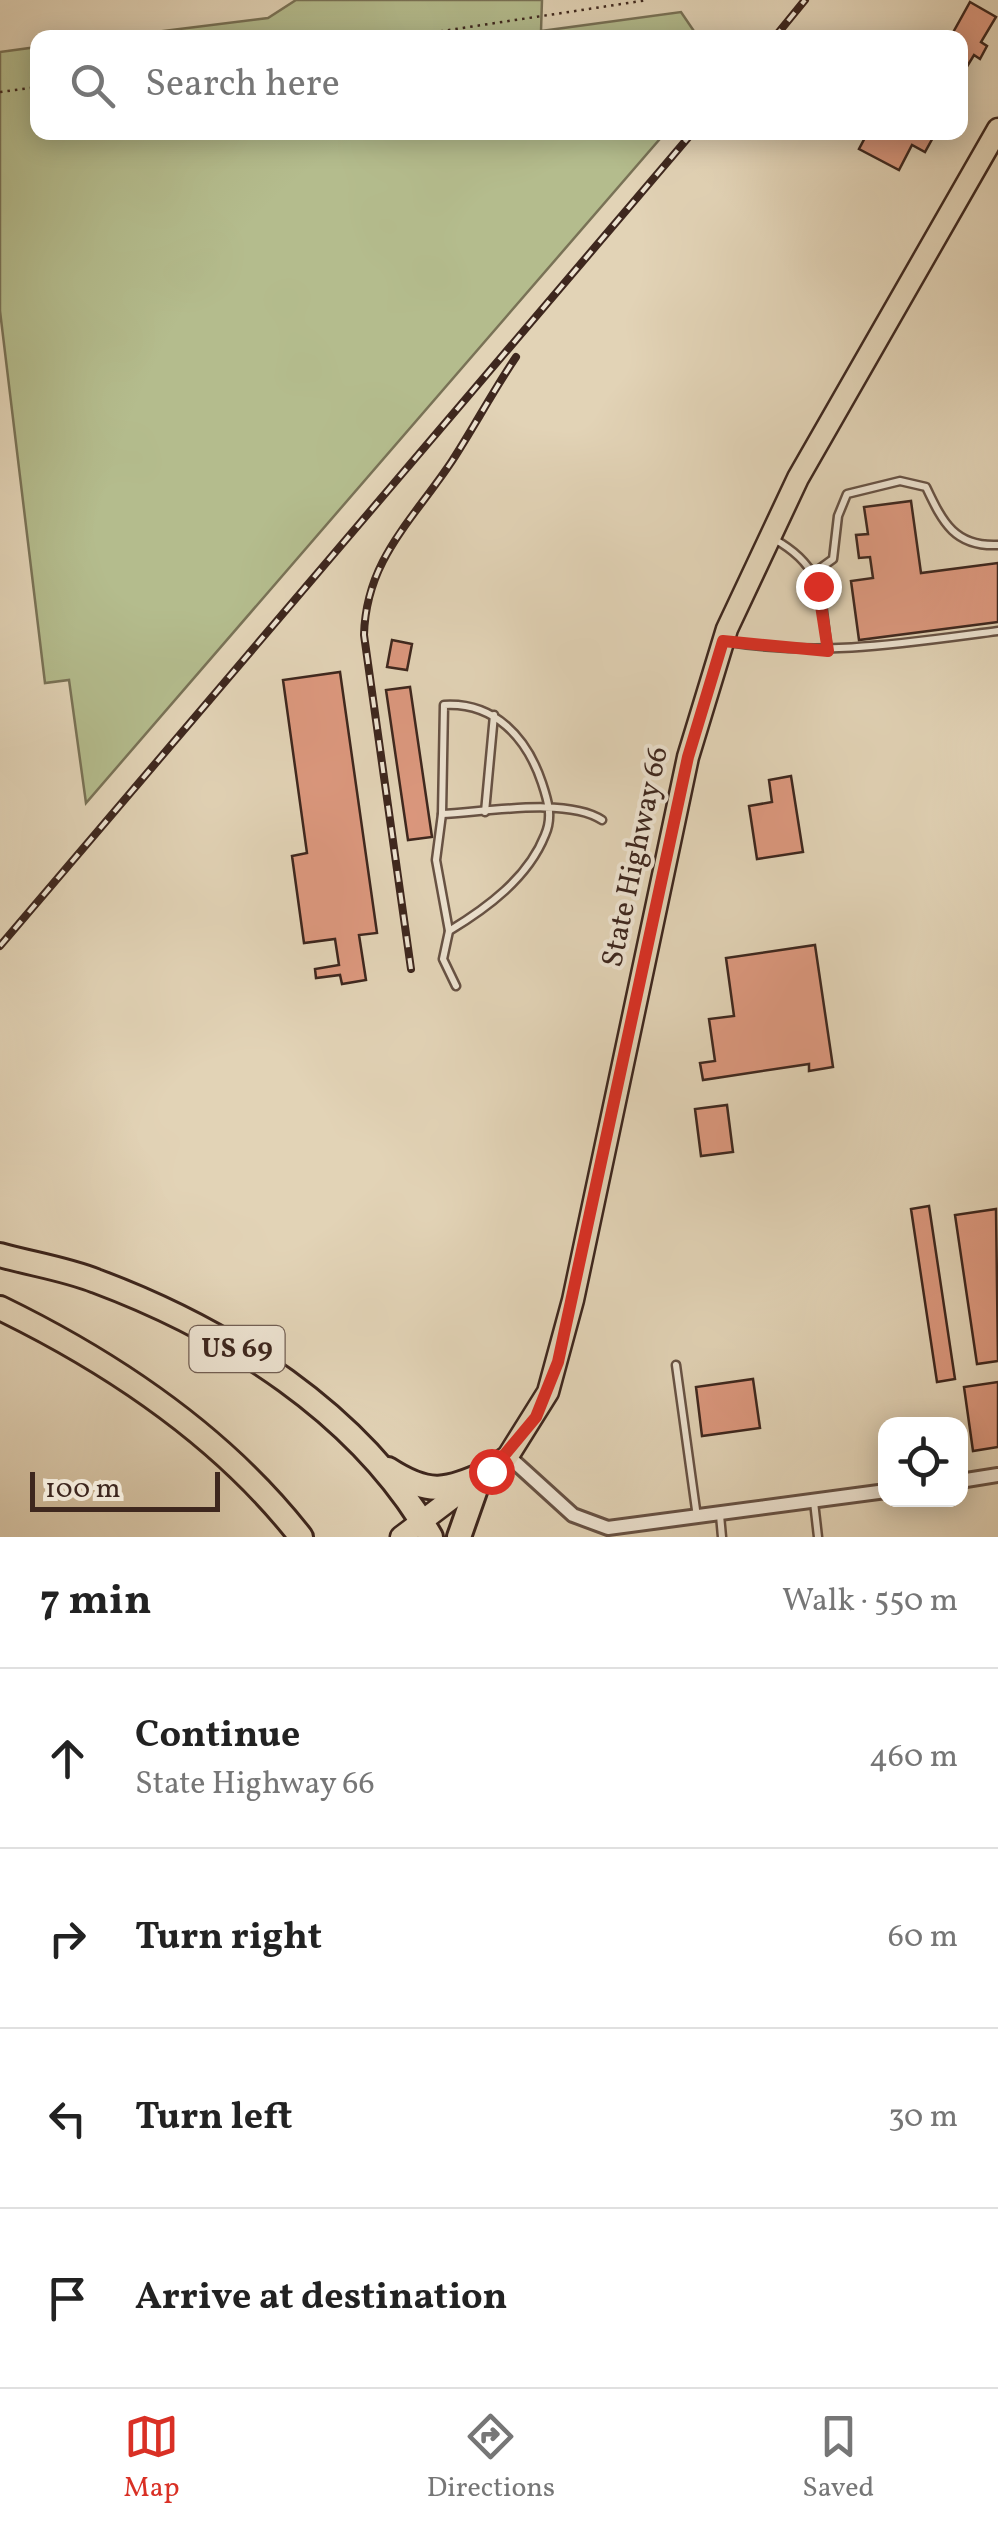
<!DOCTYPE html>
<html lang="en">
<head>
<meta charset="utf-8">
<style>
  :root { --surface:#fff; --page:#f6f6f6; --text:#222; --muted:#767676; --line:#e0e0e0; --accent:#d93025 }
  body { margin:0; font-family:Vollkorn,serif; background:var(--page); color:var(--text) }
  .controls { position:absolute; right:30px; bottom:30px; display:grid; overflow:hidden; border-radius:20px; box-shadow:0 5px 25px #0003 }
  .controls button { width:90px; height:90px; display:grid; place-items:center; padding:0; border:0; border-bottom:2px solid var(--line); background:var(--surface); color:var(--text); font:50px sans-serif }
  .scale { position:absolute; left:30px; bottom:25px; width:190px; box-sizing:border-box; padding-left:10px; border:5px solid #3e271e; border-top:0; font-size:28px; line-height:35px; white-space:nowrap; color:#3e271e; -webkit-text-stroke:8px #ece2d0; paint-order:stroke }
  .stop { position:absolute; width:30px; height:30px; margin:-22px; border:8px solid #d93025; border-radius:50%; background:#fff }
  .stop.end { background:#d93025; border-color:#fff; box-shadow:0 2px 10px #0008 }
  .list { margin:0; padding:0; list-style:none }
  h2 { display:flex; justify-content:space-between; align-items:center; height:130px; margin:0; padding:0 40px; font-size:42px }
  h2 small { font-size:32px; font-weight:400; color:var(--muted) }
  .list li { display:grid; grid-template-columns:65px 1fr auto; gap:30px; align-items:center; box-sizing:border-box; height:180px; padding:0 40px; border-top:2px solid var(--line) }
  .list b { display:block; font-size:38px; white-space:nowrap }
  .list p { margin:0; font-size:32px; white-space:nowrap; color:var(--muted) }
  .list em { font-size:32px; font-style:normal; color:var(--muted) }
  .icon { flex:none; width:55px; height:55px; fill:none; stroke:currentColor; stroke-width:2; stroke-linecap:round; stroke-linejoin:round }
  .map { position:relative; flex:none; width:998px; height:1537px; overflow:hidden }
  .search { position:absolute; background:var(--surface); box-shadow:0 5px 25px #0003; left:30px; right:30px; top:30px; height:110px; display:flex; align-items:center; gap:25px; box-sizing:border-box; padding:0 35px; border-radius:20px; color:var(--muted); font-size:38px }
  .sheet { height:850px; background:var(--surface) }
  nav { display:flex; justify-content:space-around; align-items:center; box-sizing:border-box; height:140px; border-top:2px solid var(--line); background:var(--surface); font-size:28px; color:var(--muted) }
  nav a { display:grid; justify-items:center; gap:5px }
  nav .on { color:var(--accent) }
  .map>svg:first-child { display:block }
  .green { fill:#b4bc8d; stroke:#797256; stroke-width:2.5 }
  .building { fill:#dc987e; stroke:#3e271e; stroke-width:2.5 }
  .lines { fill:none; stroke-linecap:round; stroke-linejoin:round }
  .lane-casing { stroke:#675244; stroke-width:11 }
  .street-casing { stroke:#675244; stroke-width:18 }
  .primary-casing { stroke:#3e271e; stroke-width:25 }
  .highway-casing { stroke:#3e271e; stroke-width:28 }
  .path { stroke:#3e271e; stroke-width:2.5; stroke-dasharray:2.5 5; stroke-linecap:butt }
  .lane { stroke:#ece2d0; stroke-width:6 }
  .street { stroke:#ece2d0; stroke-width:12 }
  .primary { stroke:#e2d3b6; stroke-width:20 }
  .highway { stroke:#e2d3b6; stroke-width:22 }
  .rail-casing { stroke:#3e271e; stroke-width:8 }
  .rail { stroke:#ece2d0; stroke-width:4; stroke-dasharray:11; stroke-linecap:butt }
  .route { stroke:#d93025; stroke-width:12 }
  .labels { text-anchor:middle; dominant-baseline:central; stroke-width:8; stroke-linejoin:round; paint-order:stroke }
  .shield { fill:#ece2d0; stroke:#725f53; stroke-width:2.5 }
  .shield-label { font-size:28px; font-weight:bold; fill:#3e271e }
  .street-label { font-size:30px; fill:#3e271e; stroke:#ece2d0 }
</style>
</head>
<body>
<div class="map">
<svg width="998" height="1537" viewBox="0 0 998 1537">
  <rect width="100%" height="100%" fill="#e2d3b6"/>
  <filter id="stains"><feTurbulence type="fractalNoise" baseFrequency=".002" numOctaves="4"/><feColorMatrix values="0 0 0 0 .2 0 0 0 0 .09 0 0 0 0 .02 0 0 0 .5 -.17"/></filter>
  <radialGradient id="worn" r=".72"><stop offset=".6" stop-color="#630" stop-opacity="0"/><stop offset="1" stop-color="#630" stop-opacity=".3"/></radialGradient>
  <g class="green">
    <path d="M296,0H542L541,31L681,12L698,37H115L268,18Z"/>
    <path d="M37,47L38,132L665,133L86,803L69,680L45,683L0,311V52Z"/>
  </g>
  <g class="building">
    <path d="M970,2L996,17L981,42L987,46L980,59L974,55L960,78V38H950Z"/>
    <path d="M868,132H936L925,152L912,145L899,170L859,149Z"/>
    <path d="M911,501L921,573L998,563V622L859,640L851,581L873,578L870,557L859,558L856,535L868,534L864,507Z"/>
    <path d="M392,640L412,644L407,670L387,667Z"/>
    <path d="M340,672L377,933L359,935L366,980L342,984L340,975L316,978L315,969L339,965L335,939L304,943L292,856L307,853L283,680Z"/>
    <path d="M410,687L432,837L408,840L386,690Z"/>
    <path d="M791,776L803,852L757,859L749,806L772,802L769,780Z"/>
    <path d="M815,945L833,1067L809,1071V1064L703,1080L700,1063L715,1061L709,1019L734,1016L726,958Z"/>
    <path d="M727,1105L733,1152L701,1156L695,1109Z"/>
    <path d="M929,1206L955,1379L937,1382L911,1209Z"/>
    <path d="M996,1209L998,1361L977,1364L955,1215Z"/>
    <path d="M753,1379L760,1428L702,1436L696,1387Z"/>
    <path d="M998,1382V1447L973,1451L964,1387Z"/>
  </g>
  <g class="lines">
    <g class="lane-casing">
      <g id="lane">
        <path d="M774,539C826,568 820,597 828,651"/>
        <path d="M815,572L833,559L838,516L847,494L900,481L926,487C943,523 955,547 998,545"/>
        <path d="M729,642C822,657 906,643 998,631"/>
        <path d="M485,812L494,715"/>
        <path d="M442,814L436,860L449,931"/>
        <path d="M456,986L443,959L449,931C487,908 528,878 545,835C553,817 548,801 542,783C527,738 495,702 444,705L442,814C484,812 568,797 602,820"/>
        <path d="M676,1365L697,1517"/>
        <path d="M814,1502L818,1537"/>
        <path d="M720,1515L722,1537"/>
      </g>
    </g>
    <g class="street-casing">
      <g id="street">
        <path d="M508,1456L573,1515L608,1528L886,1491"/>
        <path d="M960,1481L998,1475"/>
      </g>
    </g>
    <g class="primary-casing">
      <path id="primary" d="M401,1537L508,1456L548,1392L573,1300L688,757L727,629L798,478L998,129"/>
    </g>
    <g class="highway-casing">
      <g id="highway">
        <path d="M0,1255C32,1264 66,1269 96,1281C227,1330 360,1413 431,1537"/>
        <path d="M0,1308C113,1363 223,1437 301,1537"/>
        <path d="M388,1469C431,1497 446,1490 491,1471"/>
        <path d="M459,1537L479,1480"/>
      </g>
    </g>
    <g class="path">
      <path d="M396,38L648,0"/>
      <path d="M0,92L38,87"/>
    </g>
    <use href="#lane" class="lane"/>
    <use href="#street" class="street"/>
    <use href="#primary" class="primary"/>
    <use href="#highway" class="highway"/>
    <g class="rail-casing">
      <g id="rail">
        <path d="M774,38L805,0"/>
        <path d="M0,946L693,132"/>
        <path d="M411,969L364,635C366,560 412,521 452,461C474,427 493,391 516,357"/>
      </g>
    </g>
    <use href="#rail" class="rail"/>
  </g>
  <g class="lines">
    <path class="route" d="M491,1471L536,1417L558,1362L688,757L723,641L828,651L818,586"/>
  </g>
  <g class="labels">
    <rect class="shield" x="189.5" y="1326" width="95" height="46" rx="8"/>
    <g class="shield-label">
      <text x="237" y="1349">US 69</text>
    </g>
    <g class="street-label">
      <text transform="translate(636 857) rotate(-78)">State Highway 66</text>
    </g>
  </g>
  <rect width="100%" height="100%" filter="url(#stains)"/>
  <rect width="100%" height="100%" fill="url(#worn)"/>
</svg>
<div class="controls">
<button><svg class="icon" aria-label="locate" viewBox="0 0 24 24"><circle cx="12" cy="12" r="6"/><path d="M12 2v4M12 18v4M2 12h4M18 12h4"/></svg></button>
</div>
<div class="scale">100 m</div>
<div class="stop" style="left:491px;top:1471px"></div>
<div class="stop end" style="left:818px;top:586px"></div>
<div class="search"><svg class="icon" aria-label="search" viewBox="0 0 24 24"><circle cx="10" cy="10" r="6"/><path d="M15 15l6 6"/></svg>Search here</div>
</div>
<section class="sheet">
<h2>7 min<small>Walk · 550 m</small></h2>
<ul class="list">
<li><svg class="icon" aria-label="ahead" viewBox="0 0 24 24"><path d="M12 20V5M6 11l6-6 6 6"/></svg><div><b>Continue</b><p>State Highway 66</p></div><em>460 m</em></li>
<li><svg class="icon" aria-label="right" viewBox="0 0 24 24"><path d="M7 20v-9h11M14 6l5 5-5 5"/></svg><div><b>Turn right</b></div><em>60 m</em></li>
<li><svg class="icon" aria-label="left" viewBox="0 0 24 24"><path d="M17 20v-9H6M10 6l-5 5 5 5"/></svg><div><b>Turn left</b></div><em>30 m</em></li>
<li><svg class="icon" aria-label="arrive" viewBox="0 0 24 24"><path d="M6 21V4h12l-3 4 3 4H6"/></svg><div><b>Arrive at destination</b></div></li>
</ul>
</section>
<nav>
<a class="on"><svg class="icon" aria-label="map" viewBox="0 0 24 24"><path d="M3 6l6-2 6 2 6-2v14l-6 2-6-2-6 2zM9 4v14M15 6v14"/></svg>Map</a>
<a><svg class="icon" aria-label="directions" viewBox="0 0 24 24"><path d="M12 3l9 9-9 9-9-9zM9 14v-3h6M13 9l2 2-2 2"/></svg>Directions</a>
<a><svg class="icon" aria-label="saved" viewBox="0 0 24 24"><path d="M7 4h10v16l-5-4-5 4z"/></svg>Saved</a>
</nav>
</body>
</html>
